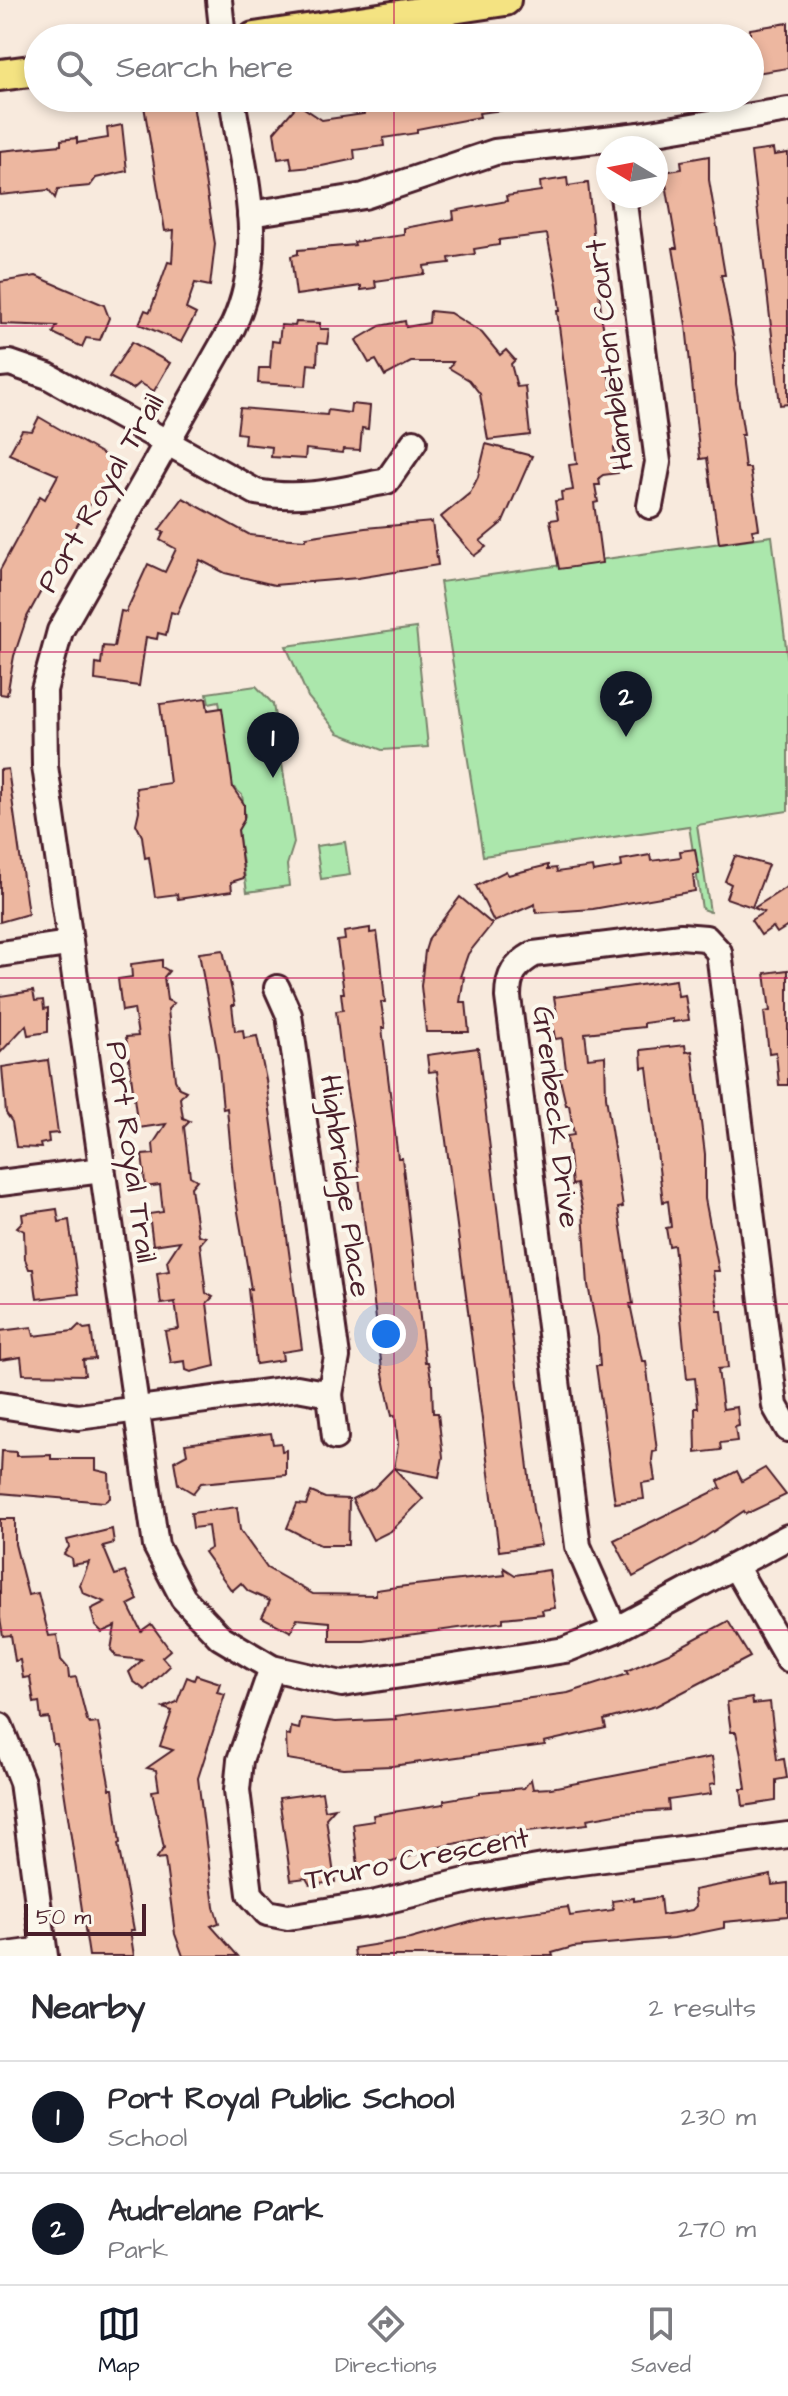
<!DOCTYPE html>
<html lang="en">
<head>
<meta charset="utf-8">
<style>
  :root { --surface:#fff; --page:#f2f2f3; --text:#2b2b33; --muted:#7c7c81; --line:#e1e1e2; --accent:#111827 }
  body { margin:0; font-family:"Architects Daughter",sans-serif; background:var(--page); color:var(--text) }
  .compass { position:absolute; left:596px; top:136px; width:72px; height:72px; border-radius:50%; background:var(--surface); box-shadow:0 4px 12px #0003; rotate:280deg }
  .scale { position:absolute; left:24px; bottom:20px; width:122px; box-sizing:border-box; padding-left:8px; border:4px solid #4a1f2b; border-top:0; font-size:22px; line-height:28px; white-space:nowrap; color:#4a1f2b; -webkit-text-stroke:6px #fbf7ec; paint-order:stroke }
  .you { position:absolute; left:386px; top:1334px; width:28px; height:28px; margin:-20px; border:6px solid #fff; border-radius:50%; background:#1a73e8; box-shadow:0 0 0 12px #1a73e833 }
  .badge { display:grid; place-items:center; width:52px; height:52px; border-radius:50%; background:var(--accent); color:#fff; font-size:26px; font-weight:700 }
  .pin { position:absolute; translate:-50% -66px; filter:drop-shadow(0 2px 4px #0008) }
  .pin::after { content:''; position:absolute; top:42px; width:28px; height:24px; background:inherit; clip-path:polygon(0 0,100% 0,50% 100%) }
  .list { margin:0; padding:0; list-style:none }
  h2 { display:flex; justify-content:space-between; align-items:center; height:104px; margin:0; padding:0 32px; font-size:34px }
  h2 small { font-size:26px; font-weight:400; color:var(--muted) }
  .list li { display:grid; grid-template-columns:52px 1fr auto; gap:24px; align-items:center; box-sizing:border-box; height:112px; padding:0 32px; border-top:2px solid var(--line) }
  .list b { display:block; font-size:30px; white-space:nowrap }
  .list p { margin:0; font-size:26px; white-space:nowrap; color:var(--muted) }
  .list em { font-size:26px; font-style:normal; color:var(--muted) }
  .icon { flex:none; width:44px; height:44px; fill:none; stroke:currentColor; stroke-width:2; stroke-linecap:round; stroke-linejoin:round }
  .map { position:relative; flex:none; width:788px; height:1956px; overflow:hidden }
  .search { position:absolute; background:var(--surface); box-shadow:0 4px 12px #0003; left:24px; right:24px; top:24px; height:88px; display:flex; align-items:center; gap:20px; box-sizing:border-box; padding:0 28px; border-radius:44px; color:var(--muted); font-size:30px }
  .sheet { height:328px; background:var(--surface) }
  nav { display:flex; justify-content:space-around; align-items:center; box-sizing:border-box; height:112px; border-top:2px solid var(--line); background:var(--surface); font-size:22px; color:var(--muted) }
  nav a { display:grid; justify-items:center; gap:4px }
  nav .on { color:var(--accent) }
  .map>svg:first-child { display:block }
  .green { fill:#abe7ac; stroke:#7a836c; stroke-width:2 }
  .building { fill:#edb7a0; stroke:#4a1f2b; stroke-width:2 }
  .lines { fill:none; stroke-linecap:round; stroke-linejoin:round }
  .minor-casing { stroke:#4a1f2b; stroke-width:30 }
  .major-casing { stroke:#4a1f2b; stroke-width:36 }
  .minor { stroke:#fbf7ec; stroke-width:24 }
  .major { stroke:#f4e382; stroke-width:30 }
  .grid { fill:none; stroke:#c2185b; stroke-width:2; stroke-opacity:0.55 }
  .labels { text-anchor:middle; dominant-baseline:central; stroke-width:8; stroke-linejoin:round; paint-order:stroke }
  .street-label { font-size:30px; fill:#4a1f2b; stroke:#fbf7ec }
</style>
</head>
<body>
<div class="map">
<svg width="788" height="1956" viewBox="0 0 788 1956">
  <rect width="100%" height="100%" fill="#f8eadd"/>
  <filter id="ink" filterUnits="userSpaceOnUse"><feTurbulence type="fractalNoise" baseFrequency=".0125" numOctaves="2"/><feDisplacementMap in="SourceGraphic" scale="16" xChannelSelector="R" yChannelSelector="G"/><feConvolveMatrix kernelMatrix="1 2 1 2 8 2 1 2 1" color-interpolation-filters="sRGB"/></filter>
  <g filter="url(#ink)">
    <g class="green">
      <path d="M772,536L788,663V811L697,825L710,912L702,909L689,826L483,856L440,582Z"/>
      <path d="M416,628L428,747L382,750L338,733L308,697L286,646Z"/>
      <path d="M256,686L273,704L294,843L287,865L289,886L247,892L238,830L245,816L242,795L232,786L219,701L209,703L207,693Z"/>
      <path d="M345,842L350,875L321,879L316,846Z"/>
    </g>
    <g class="building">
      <path d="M788,23V68L750,74V29Z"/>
      <path d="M160,98H192L215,244L210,286L195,283L186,309L196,314L181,342L139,324L145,310L150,312L168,262L172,263L174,230L165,231L143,100Z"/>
      <path d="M391,98H534L535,106L479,113L480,117L417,129V133L383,138L384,146L354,150L355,159L322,166L292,169L290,157L278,159L274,132L298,104L322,120L364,114L363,102Z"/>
      <path d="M122,125L127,171L96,178L90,186L58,189L55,198L49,190L0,195V151L61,145V140L77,138V143L108,138L107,128Z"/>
      <path d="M773,149L774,155L788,153V404L780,405L751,152Z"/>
      <path d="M709,156V180L725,275H721L736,353V384L744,435H741L745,468H750L759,529L752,530L754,538L719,543L707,458L700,459L686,325L673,248H677L664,172L682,169L681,161Z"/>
      <path d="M567,178L568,186L588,183L602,320L611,370L608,371L622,447L614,448L618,473L603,475L599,478L600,485H595L598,502L594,503L602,563L559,569L550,520L558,519L555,501L562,500L561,492L573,490L569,465L577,464L557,311H560L557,285L547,234L499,240V245L474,249L475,254L449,258L450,263L424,266L425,274L375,281L376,288L361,290V286L296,295L291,256L298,254V250L355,245L354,242L404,235V228L454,219L453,211L507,201L506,196L541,191L540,182Z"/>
      <path d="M36,276L104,305L109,318L100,340L86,338L82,347L53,333L57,326L1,324L0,282Z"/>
      <path d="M430,311L450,313L482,333L500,355L506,350L515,360L511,364L517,387L525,386L530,435L488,440L480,394L469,380L449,368L453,362H411L385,376L376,360L369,363L356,340L380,326L405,321L406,327L429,323Z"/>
      <path d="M296,322L320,323V329H329L327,344L318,343L317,365L308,364L306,386L258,383L259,368H270L272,341L279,342L281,325L295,326Z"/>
      <path d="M132,342L170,363L154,391L140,383L133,389L109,377Z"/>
      <path d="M351,404L370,406L368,429L362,428L360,450L343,449L342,453L306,449L305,459L271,457L272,447L244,444L245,434L237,433L240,408L327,415L328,410L350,413Z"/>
      <path d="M39,417L113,460L104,476L111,480L98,504L92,501L73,532L27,617L14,656L7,695L0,694V570L40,496L45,499L58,475L9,454L22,430L32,431Z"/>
      <path d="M486,444L532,456L503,522L480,541L486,547L474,556L441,517L470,493L478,477Z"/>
      <path d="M183,498L250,535L277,538L306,540V537L365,528L432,522L438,565L358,578L274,585L225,573L200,560L177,614L171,612L166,635L158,633L157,639L146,637L139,686L95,680L96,663L101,664L103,646L114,647L121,611L126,612L148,564L165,572L176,549L160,540L164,532L159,530Z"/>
      <path d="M206,698L208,710L222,708L233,788L244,804V820L238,830L244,878L231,882L232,891L178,899L177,894L155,897L149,857L145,858L142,836L136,824L139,811L136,788L170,783L160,704Z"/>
      <path d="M8,769L28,914L0,922V770Z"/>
      <path d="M695,849L699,874L693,875L695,891L593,909L536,913L535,904L494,922L476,886L506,871L508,875L548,865V869L556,868L557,872L592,867L593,872L622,867L621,860L650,855L651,861L681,857L680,851Z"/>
      <path d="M735,856L768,865L752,907L726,898L731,884L725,881Z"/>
      <path d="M788,886V926L777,933L773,927L761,935L751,920L764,912L754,908Z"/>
      <path d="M460,897L492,924L468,954L460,977H464L460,1002H466L469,1032H426L421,986L425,951L429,938Z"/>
      <path d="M370,928V933L377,932L381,960L385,1002H381L385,1028H382L398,1158H402L425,1362H428L432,1384L433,1413H438L443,1457L439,1477L394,1468L398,1445L395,1415L392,1416L382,1369L353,1128L342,1062L336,1011L343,1010L341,993H344L337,941L345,940L344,932Z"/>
      <path d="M223,950L235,1005H232L235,1031L243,1030L244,1038L257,1036L266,1080L302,1349L282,1352L283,1360L256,1364L248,1289H251L234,1188L227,1108L223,1109L218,1057L199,953Z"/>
      <path d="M162,960V967L169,971L164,977L167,1000L174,1003L168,1009L175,1080L179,1088L186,1091L180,1098L183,1118L190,1121L184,1127L190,1176L197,1180L191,1187L193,1202L198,1235L206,1237L200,1244L206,1293L213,1297L207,1303L215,1366L191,1372L186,1370L185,1361L171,1363L165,1331L179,1329L175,1302L161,1304L157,1273L169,1271L167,1261L180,1241L153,1245L149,1214L163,1212L160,1185L145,1187L144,1172L142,1155L154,1154L153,1144L166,1124L138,1128L126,1037L138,1036L134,1009L122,1011L118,979L132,977L131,964Z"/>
      <path d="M788,970V1085H779L776,1052L769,1053L764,1012L770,1011L765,973Z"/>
      <path d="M676,980L678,996L685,995L689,1020L673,1022V1019L644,1023V1027L585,1033L588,1058L605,1056L606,1097L623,1207L618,1208L633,1304H630L642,1361H646L657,1451L653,1452L652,1460L655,1481L642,1483L644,1499L615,1503L596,1366H600L598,1337L588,1285L583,1212L577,1184L572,1185L567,1136L574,1135L569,1105H566L558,1070L566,1069L562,1038L555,1039L551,1014H557L554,997Z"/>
      <path d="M33,991L35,1001L43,1000L44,1009L48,1008V1032L28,1035L26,1025L0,1053V996Z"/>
      <path d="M685,1045L686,1052L692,1051L705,1154V1199L719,1271H713L718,1311H722L728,1368L718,1369L723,1409L737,1407L739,1426L735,1427L737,1441L720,1443L721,1450L696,1453L695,1408H698L695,1378L687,1379L674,1245L669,1246L666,1228L671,1227L668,1201L663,1202L647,1067L642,1068L641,1050Z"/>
      <path d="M478,1048L533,1510L541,1545L499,1551L440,1094L437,1071L429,1072L427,1055Z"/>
      <path d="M48,1060L58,1133L48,1134L49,1142L40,1144L41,1148L16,1147L12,1122L6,1113L2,1067Z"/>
      <path d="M57,1209L59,1222L69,1220L79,1294L37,1299L33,1269H29L25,1259L24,1231L17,1227L23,1221L22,1214Z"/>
      <path d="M79,1325L84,1329L91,1328L95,1359L83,1360L85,1375L23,1374L21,1357L0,1360V1331L32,1327L34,1336L73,1331Z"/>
      <path d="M271,1433L273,1444L281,1443L282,1451L286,1450V1475L201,1483L193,1493L178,1484L174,1461L187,1454L185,1444Z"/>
      <path d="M2,1451L16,1452V1456L51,1455V1459H96V1470L109,1473L110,1498L104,1502L0,1493Z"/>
      <path d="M394,1468L423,1499L391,1531L373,1540L352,1499L374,1488Z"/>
      <path d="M765,1468L786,1495L746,1514L744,1511L696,1543L633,1577L614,1540L721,1488L718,1481L737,1471L742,1481Z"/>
      <path d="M311,1492L325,1498L349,1499L348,1545H320L287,1528L297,1504L306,1505Z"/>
      <path d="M237,1507L240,1530L267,1568L313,1594L376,1595V1590L397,1587L505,1575L504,1568L515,1575L549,1570L555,1608L542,1610L543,1614L503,1618V1622L364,1641H330V1622L297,1619L291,1632L262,1617L270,1601L248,1591L241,1583L232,1591L204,1552L211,1548L208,1526L193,1528L191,1513Z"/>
      <path d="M0,1519H15V1544L28,1595L38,1593L49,1636L57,1635L61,1660L68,1668L69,1678L76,1677L87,1720L90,1724L98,1723L110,1789H113L120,1843L118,1844L134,1930H130L134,1956H89L57,1744H53L49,1718L41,1719L39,1702L34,1703L30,1677L23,1678L20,1660L15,1661L11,1635L3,1636L0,1618Z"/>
      <path d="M112,1529L114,1543L103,1546L115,1575L125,1572L138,1600L128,1605L141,1631L151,1624L170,1650L162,1657L170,1666L145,1690L133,1681L129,1672L142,1660L117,1657L111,1650L115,1626L102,1632L95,1625L91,1609L105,1602L83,1593L80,1585L89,1562L72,1565L71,1558L64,1554L69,1547L67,1540Z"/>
      <path d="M728,1621L750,1657L656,1706L604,1720L606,1728L544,1742L545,1745L392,1766L343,1768L287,1759L286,1735L290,1736L291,1727L299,1729L301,1718L336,1722L396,1719L395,1716L568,1693L628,1674L626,1671L669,1653Z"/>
      <path d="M196,1675L220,1683L217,1692L225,1694L198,1778L214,1907L219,1923L211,1926L238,1956H183L175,1934L165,1858L156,1859L164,1848L152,1791L159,1790L156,1770L147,1768L173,1750L160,1746L172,1711L163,1708L177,1702L187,1677L194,1680Z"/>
      <path d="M752,1698L753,1704L770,1702L777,1760L784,1759L787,1778L776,1780V1801L743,1806L741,1789H746L742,1760L736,1732H731L727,1702Z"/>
      <path d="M712,1757L716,1783L710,1784L711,1794L668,1800L669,1810L621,1813L587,1819L588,1824L495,1835L440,1847L392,1862L358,1866L353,1824L374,1821L373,1815L444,1804V1800L480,1794V1792L524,1788L531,1779L533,1789L551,1788Z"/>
      <path d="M322,1792L325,1810L335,1808L326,1818L335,1882L310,1885L306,1878L291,1880L279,1798Z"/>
      <path d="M771,1875L772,1885L788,1883V1916L724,1922V1928L674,1938L573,1947L552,1953L553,1956H355L354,1948L410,1939L485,1918L568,1907L570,1916L613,1910L612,1901L634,1898V1901L660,1897L662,1915L692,1910L696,1906L694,1890Z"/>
    </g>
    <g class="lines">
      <g class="minor-casing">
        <g id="minor">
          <path d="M219,0L223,38"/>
          <path d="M232,98C244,177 268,251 233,326L60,631L44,690L45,766L156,1546L183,1598L220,1637L272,1668L342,1684L565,1650L615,1630L788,1537"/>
          <path d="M623,196L658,462L650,506"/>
          <path d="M250,214L364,196L495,152L639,135L788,110"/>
          <path d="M0,364L10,363L48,376L256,492C302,501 342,490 387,481L414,442"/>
          <path d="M0,954L68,944"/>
          <path d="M0,1183L102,1170"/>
          <path d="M330,1394L335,1437"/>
          <path d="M0,1405L78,1417L297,1388L330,1394L337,1357L289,1015L277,988"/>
          <path d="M735,1566L788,1659"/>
          <path d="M615,1630L578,1546L508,997C508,974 515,965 534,954L681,936L706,938L719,952L775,1406L788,1429"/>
          <path d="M272,1668L240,1760L237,1790L250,1894L267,1913L288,1917L376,1903L474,1879L543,1867L788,1835"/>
          <path d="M0,1726L22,1782L45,1956"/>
          <path d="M0,1956L44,1950"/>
        </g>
      </g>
      <g class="major-casing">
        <g id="major">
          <path d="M254,38L505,0"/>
          <path d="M0,75L38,70"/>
        </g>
      </g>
      <use href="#minor" class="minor"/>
      <use href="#major" class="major"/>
    </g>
  </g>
  <path class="grid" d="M394,0V38M394,98V1956M0,326H788M0,652H788M0,978H788M0,1304H788M0,1630H788"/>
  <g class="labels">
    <g class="street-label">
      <text transform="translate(610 355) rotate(-97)">Hambleton Court</text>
      <text transform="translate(101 493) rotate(-60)">Port Royal Trail</text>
      <text transform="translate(556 1117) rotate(83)">Grenbeck Drive</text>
      <text transform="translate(131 1152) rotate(82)">Port Royal Trail</text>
      <text transform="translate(345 1186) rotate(82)">Highbridge Place</text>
      <text transform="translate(417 1859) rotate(-11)">Truro Crescent</text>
    </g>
  </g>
</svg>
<svg class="compass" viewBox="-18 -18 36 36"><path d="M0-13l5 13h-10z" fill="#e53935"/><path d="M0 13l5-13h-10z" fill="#7c7c81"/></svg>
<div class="scale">50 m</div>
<div class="you"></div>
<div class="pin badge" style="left:273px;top:778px">1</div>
<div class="pin badge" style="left:626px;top:737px">2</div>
<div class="search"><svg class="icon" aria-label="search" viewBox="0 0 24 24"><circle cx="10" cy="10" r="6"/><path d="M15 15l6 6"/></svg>Search here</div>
</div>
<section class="sheet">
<h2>Nearby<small>2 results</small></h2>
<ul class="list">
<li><span class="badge">1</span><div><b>Port Royal Public School</b><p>School</p></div><em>230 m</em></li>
<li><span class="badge">2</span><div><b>Audrelane Park</b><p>Park</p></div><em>270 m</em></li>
</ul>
</section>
<nav>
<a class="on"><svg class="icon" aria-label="map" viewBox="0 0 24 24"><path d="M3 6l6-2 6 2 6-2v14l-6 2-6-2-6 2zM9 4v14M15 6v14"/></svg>Map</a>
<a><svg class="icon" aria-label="directions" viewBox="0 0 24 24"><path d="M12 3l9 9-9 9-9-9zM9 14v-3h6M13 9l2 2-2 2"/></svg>Directions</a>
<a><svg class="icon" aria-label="saved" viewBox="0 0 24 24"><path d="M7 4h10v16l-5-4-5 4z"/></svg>Saved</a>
</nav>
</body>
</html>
